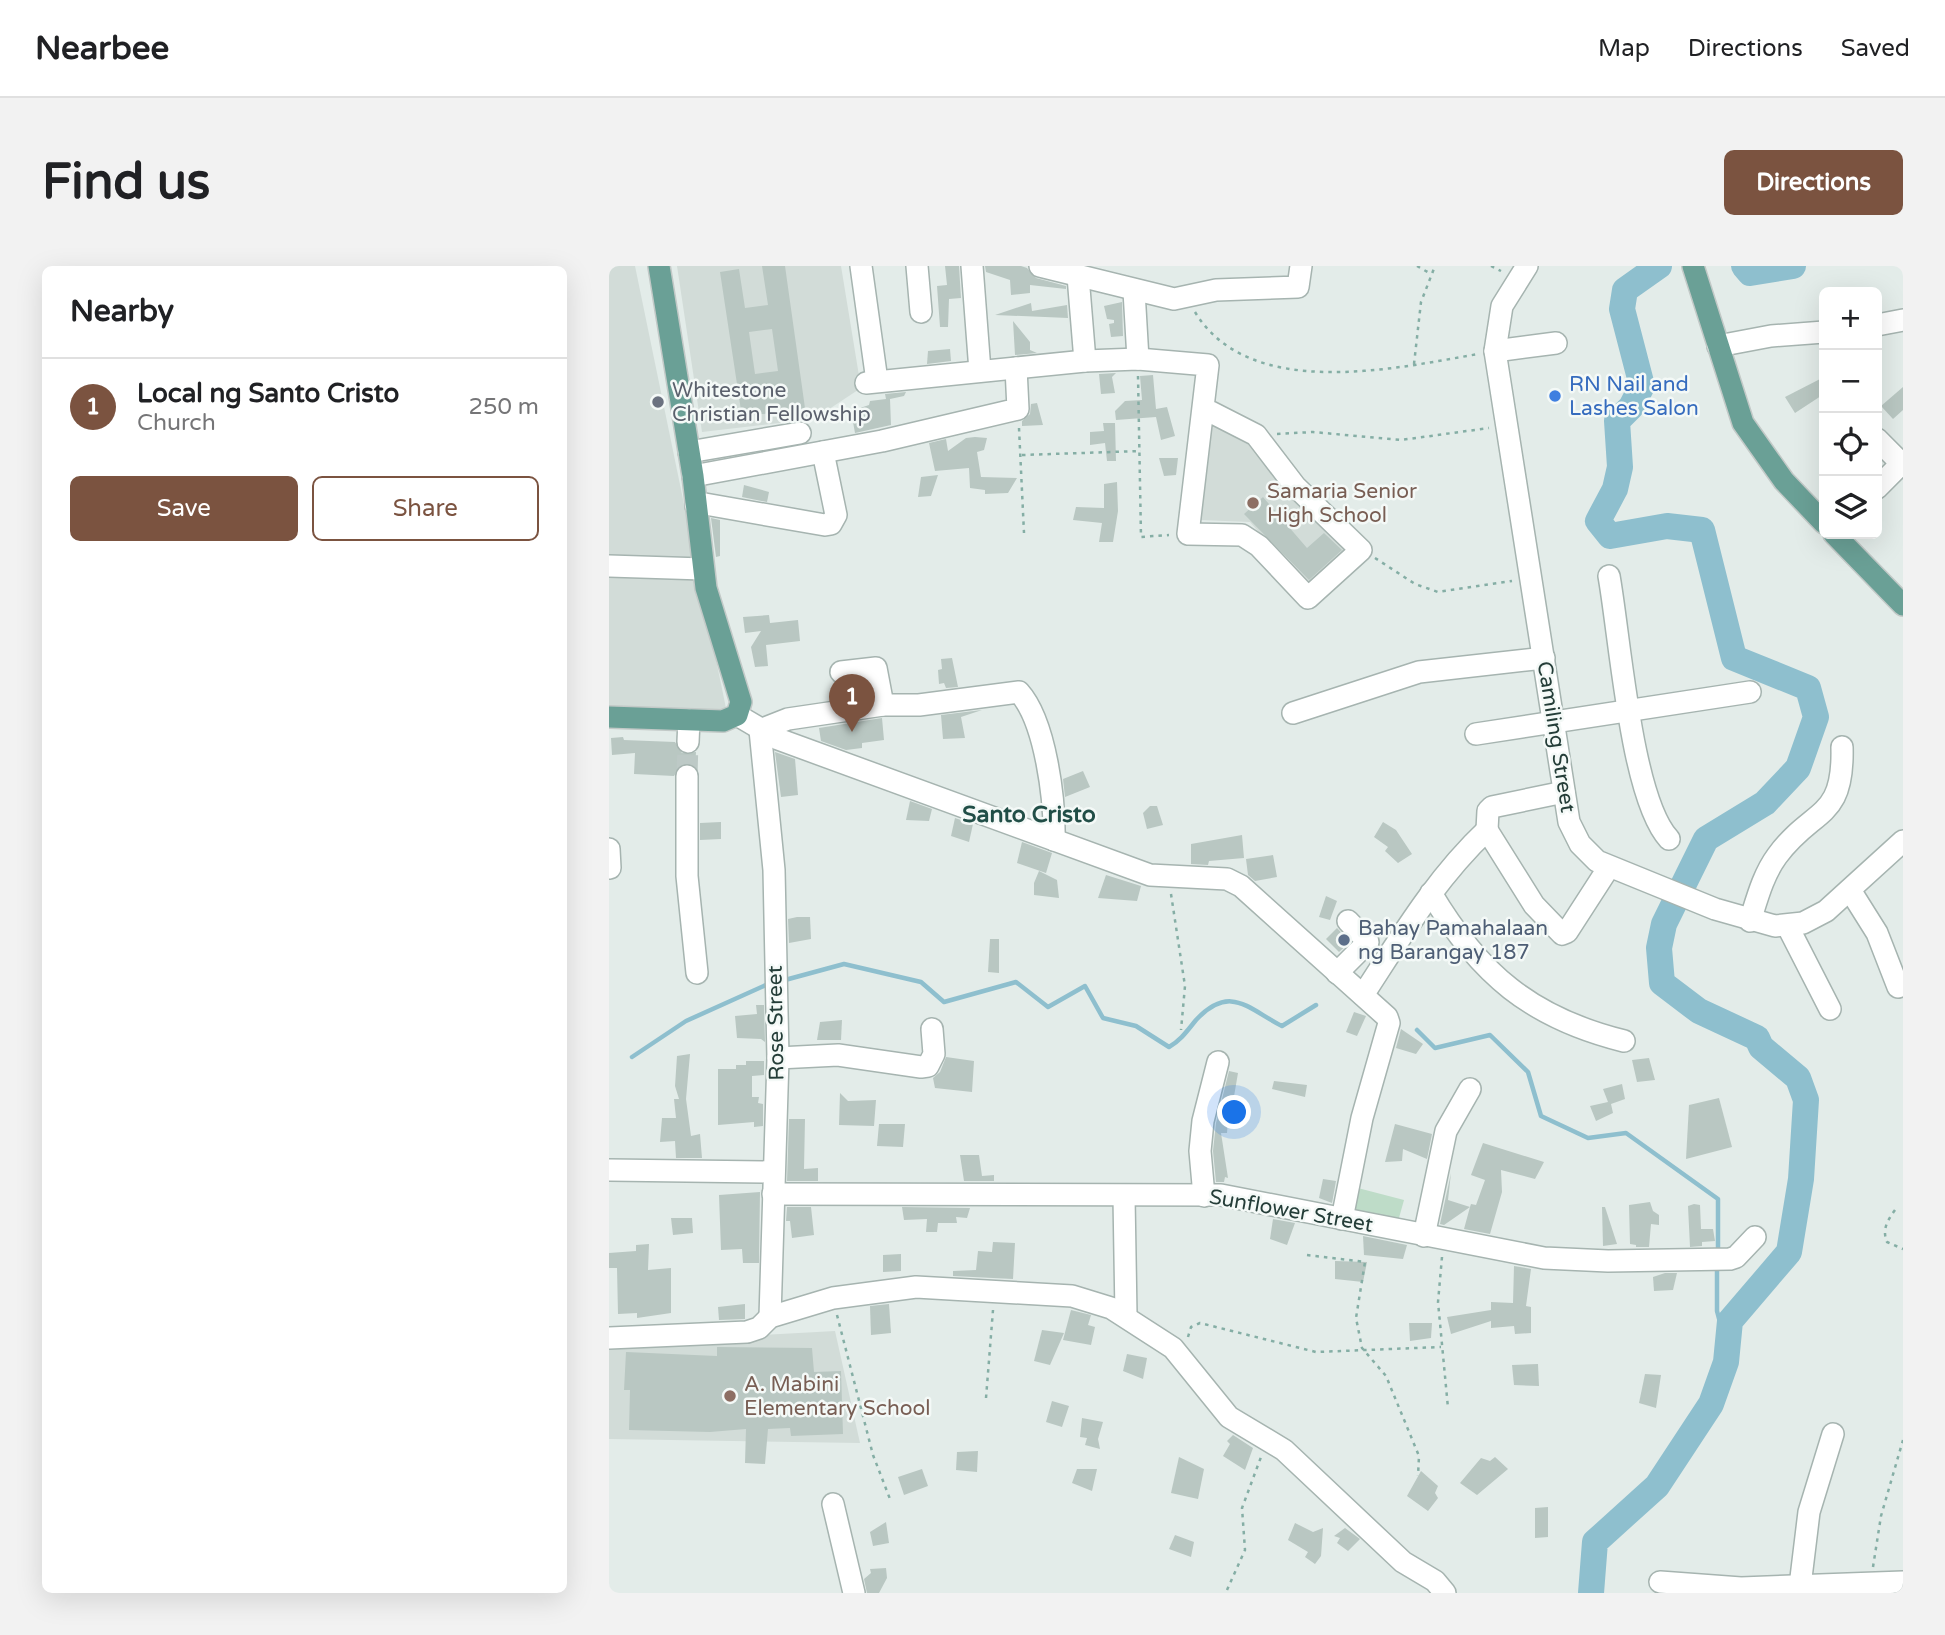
<!DOCTYPE html>
<html lang="en">
<head>
<meta charset="utf-8">
<style>
  :root { --surface:#fff; --page:#f2f2f2; --text:#202124; --muted:#757577; --line:#e0e0e0; --accent:#7b5340 }
  body { margin:0; font-family:"Varela Round",sans-serif; background:var(--page); color:var(--text) }
  .controls { position:absolute; right:21px; top:21px; display:grid; overflow:hidden; border-radius:10px; box-shadow:0 7px 28px #0002 }
  .controls button { width:63px; height:63px; display:grid; place-items:center; padding:0; border:0; border-bottom:2px solid var(--line); background:var(--surface); color:var(--text); font:35px sans-serif }
  .you { position:absolute; left:626px; top:847px; width:24px; height:24px; margin:-18px; border:5px solid #fff; border-radius:50%; background:#1a73e8; box-shadow:0 0 0 10px #1a73e833 }
  .badge { display:grid; place-items:center; width:46px; height:46px; border-radius:50%; background:var(--accent); color:#fff; font-size:23px; font-weight:700 }
  .pin { position:absolute; translate:-50% -58px; filter:drop-shadow(0 2px 4px #0008) }
  .pin::after { content:''; position:absolute; top:37px; width:24px; height:21px; background:inherit; clip-path:polygon(0 0,100% 0,50% 100%) }
  .list { margin:0; padding:0; list-style:none }
  h2 { display:flex; justify-content:space-between; align-items:center; height:91px; margin:0; padding:0 28px; font-size:30px }
  h2 small { font-size:23px; font-weight:400; color:var(--muted) }
  .list li { display:grid; grid-template-columns:46px 1fr auto; gap:21px; align-items:center; box-sizing:border-box; height:98px; padding:0 28px; border-top:2px solid var(--line) }
  .list b { display:block; font-size:26px; white-space:nowrap }
  .list p { margin:0; font-size:23px; white-space:nowrap; color:var(--muted) }
  .list em { font-size:23px; font-style:normal; color:var(--muted) }
  .actions { display:flex; gap:14px; padding:21px 28px }
  .actions a { flex:1; padding:16px 0; border:2px solid var(--accent); border-radius:10px; text-align:center; font-size:24px; color:var(--accent) }
  .actions .main { background:var(--accent); color:#fff }
  .icon { flex:none; width:38px; height:38px; fill:none; stroke:currentColor; stroke-width:2; stroke-linecap:round; stroke-linejoin:round }
  .map { position:relative; flex:none; width:1294px; height:1327px; overflow:hidden; border-radius:10px }
  header { display:flex; align-items:center; gap:42px; box-sizing:border-box; height:98px; padding:0 35px; background:var(--surface); border-bottom:2px solid var(--line) }
  header strong { font-size:33px }
  nav { display:flex; gap:38px; margin-inline-start:auto; font-size:24px }
  .intro { display:flex; align-items:center; justify-content:space-between; box-sizing:border-box; height:168px; padding:0 42px }
  h1 { margin:0; font-size:49px }
  .button { padding:18px 32px; border-radius:10px; background:var(--accent); color:#fff; font-size:24px; font-weight:700 }
  main { display:flex; gap:42px; padding:0 42px }
  aside { flex:1; background:var(--surface); border-radius:10px; box-shadow:0 7px 28px #0002 }
  .map>svg:first-child { display:block }
  .built { fill:#d2dcd8 }
  .green { fill:#bedcc8 }
  .lines { fill:none; stroke-linecap:round; stroke-linejoin:round }
  .stream { stroke:#8ebfce; stroke-width:4.5 }
  .river { stroke:#8ebfce; stroke-width:26 }
  .building { fill:#b9c7c2; fill-rule:evenodd }
  .minor-tunnel { stroke:#bdc9c6; stroke-width:21; stroke-dasharray:21 10; stroke-linecap:butt }
  .minor-casing { stroke:#a6b4b0; stroke-width:24 }
  .major-casing { stroke:#c2c9c7; stroke-width:24 }
  .path { stroke:#85aea5; stroke-width:2.5; stroke-dasharray:3.5 5; stroke-linecap:butt }
  .minor { stroke:#fff; stroke-width:21 }
  .major { stroke:#6aa096; stroke-width:21 }
  .shop-dot { fill:#3f7fe0; stroke:#f4f9f7; stroke-width:2.5 }
  .worship-dot { fill:#6b7280; stroke:#f4f9f7; stroke-width:2.5 }
  .education-dot { fill:#8d6e63; stroke:#f4f9f7; stroke-width:2.5 }
  .service-dot { fill:#5c6f8a; stroke:#f4f9f7; stroke-width:2.5 }
  .labels { text-anchor:middle; dominant-baseline:central; stroke-width:5; stroke-linejoin:round; paint-order:stroke }
  .shop-label { font-size:21px; fill:#366cbe; stroke:#f4f9f7; text-anchor:start }
  .worship-label { font-size:21px; fill:#5b616d; stroke:#f4f9f7; text-anchor:start }
  .education-label { font-size:21px; fill:#785e54; stroke:#f4f9f7; text-anchor:start }
  .street-label { font-size:21px; fill:#243d38; stroke:#f4f9f7 }
  .service-label { font-size:21px; fill:#4e5e75; stroke:#f4f9f7; text-anchor:start }
  .neighbourhood-label { font-size:23px; font-weight:bold; fill:#214e47; stroke:#f4f9f7 }
</style>
</head>
<body>
<header>
<strong>Nearbee</strong>
<nav><a>Map</a><a>Directions</a><a>Saved</a></nav>
</header>
<div class="intro"><h1>Find us</h1><a class="button">Directions</a></div>
<main>
<aside>
<h2>Nearby<small></small></h2>
<ul class="list">
<li><span class="badge">1</span><div><b>Local ng Santo Cristo</b><p>Church</p></div><em>250 m</em></li>
</ul>
<div class="actions"><a class="main">Save</a><a>Share</a></div>
</aside>
<div class="map">
<svg width="1294" height="1327" viewBox="0 0 1294 1327">
  <rect width="100%" height="100%" fill="#e3ece9"/>
  <g class="built">
    <path d="M0,0H26L118,447L0,444Z"/>
    <path d="M68,0H232L252,122L205,153L93,166Z"/>
    <path d="M601,154L645,171L744,282L700,324L641,256L591,254Z"/>
    <path d="M226,1065L251,1177L0,1173V1077Z"/>
  </g>
  <path class="green" d="M745,921L795,934L788,959L738,946Z"/>
  <g class="lines">
    <g class="stream">
      <path d="M176,714L235,698L312,716L335,736L407,716L439,741L476,720L494,752L527,760L560,781C572,774 578,765 587,754C621,718 638,742 673,760L707,739"/>
      <path d="M808,764L826,782L881,769L919,806L932,850L979,872L1017,867L1109,933V986"/>
      <path d="M23,791L77,755L157,719"/>
      <path d="M1108,1001V1045L1118,1083"/>
    </g>
    <g class="river">
      <path d="M1135,0L1141,7L1184,0"/>
      <path d="M982,1327L986,1276L1048,1220L1102,1138L1117,1096L1121,1055L1180,986L1192,913L1197,834L1189,812L1152,781L1148,772L1090,745L1053,717L1050,682L1055,658L1097,573L1156,537L1189,502L1207,451L1199,422L1125,392L1093,264L1058,260L1001,270L989,255L1006,223L1011,201L1008,155L1022,141L1033,120L1013,43L1016,24L1050,0"/>
    </g>
  </g>
  <g class="building">
    <path d="M153,0H176L196,142L133,151L111,6L130,3L136,42L159,39ZM163,63L169,105L146,108L140,66Z"/>
    <path d="M336,0H350L352,32L340,33L339,61H331L328,20L338,19Z"/>
    <path d="M376,0H412L418,2L427,12L457,20V23L421,19V27L402,29L401,14L377,6Z"/>
    <path d="M513,36L514,70L502,71L500,58L505,57V54L498,53L495,40Z"/>
    <path d="M422,37L423,45L458,39L459,52L386,49Z"/>
    <path d="M404,55L421,76V84L428,87L406,89Z"/>
    <path d="M341,83L342,95L318,98L319,85Z"/>
    <path d="M507,107L503,111L506,127L492,128L490,108Z"/>
    <path d="M544,109L547,143L558,141L566,170L552,174L547,151L507,154L506,145L516,135L533,134L531,110Z"/>
    <path d="M1215,111V128L1186,147L1176,131Z"/>
    <path d="M1294,121V144L1284,153L1272,140Z"/>
    <path d="M297,126L295,130L281,133L282,159L246,167L242,145L260,139L261,135L277,133L276,128Z"/>
    <path d="M428,137L434,159L413,160V155L421,148L422,138Z"/>
    <path d="M494,157H506L507,195H498L496,177L481,179V166L495,165Z"/>
    <path d="M366,171L378,172L375,184L368,186L372,211L408,212L399,227L376,228V224L361,222L360,202L326,205L320,177L337,173L339,185L357,172Z"/>
    <path d="M550,192H569L567,209L555,210Z"/>
    <path d="M329,209L322,230L309,231L312,211Z"/>
    <path d="M508,216L509,245L504,276H490L493,257L464,254L467,241L495,242V218Z"/>
    <path d="M135,219L160,226L158,236L133,231Z"/>
    <path d="M654,231L698,282L715,267L733,284L700,314L635,248Z"/>
    <path d="M102,252L111,254V290L107,291Z"/>
    <path d="M160,349L161,357L189,354L191,375L157,379L159,400L146,401L142,381L152,365L136,367L134,351Z"/>
    <path d="M343,392L349,421L337,422L335,417L330,418L329,404L333,403L332,393Z"/>
    <path d="M373,444L352,451L356,472L334,473L332,449Z"/>
    <path d="M273,452L275,474L253,477V482L237,484L212,475L210,462Z"/>
    <path d="M14,471L15,474L66,476L73,487L87,486L86,500L72,498L65,510L25,508L26,487L3,489L2,472Z"/>
    <path d="M166,486L186,493L189,529L172,531Z"/>
    <path d="M474,505L481,521L456,531L454,513Z"/>
    <path d="M301,535L323,543L320,555L297,554Z"/>
    <path d="M541,540H548L554,559L538,563L534,547Z"/>
    <path d="M346,552L364,558L360,576L342,570Z"/>
    <path d="M112,556V573L91,574V557Z"/>
    <path d="M774,556L787,564L803,588L789,597L776,585L779,581L765,571Z"/>
    <path d="M633,569L635,592L600,595L599,599L582,598V578Z"/>
    <path d="M413,576L443,587L437,607L408,597Z"/>
    <path d="M664,589L668,611L646,615L639,609L637,593Z"/>
    <path d="M430,605L448,614L450,632L425,629V617Z"/>
    <path d="M497,609L532,620L528,635L489,632Z"/>
    <path d="M717,630L728,635L721,654L710,651Z"/>
    <path d="M188,651H201L202,673L180,677L179,653Z"/>
    <path d="M728,662L741,676L730,686L717,673Z"/>
    <path d="M381,673H390V707L379,706Z"/>
    <path d="M147,739H155L156,776L152,773L128,772L126,750L148,748Z"/>
    <path d="M745,746L757,750L748,770L737,766Z"/>
    <path d="M233,754L232,774H208L211,756Z"/>
    <path d="M792,763L814,778L807,788L787,782Z"/>
    <path d="M81,788L77,833L82,870L91,868L93,892H67L66,875L51,876L53,852H67L65,833H70L66,820L68,790Z"/>
    <path d="M337,791L365,795L363,826L326,822L324,812L331,806Z"/>
    <path d="M1040,792L1046,814L1028,816L1023,794Z"/>
    <path d="M137,795H155V809L143,810V831H150L149,837L154,838V860L145,861V856L109,859V803H127V799H137Z"/>
    <path d="M620,805L629,807L623,842H620L618,867H612L619,912L616,911L615,916H607L604,885L607,857Z"/>
    <path d="M665,815L698,819L696,831L663,823Z"/>
    <path d="M1013,818L1016,833L1002,838L1004,847L987,855L981,840L999,836L994,823Z"/>
    <path d="M231,827L239,835L267,834L265,860L230,859Z"/>
    <path d="M1110,832L1123,881L1077,893L1080,839Z"/>
    <path d="M180,853H196L195,903L209,902V915H178Z"/>
    <path d="M270,858H296L294,881L268,880Z"/>
    <path d="M786,858L823,868L818,893L794,883L793,895L776,896Z"/>
    <path d="M874,877L935,896L926,913L892,904L893,926L881,968L855,963L861,941L835,959L831,958L842,907L839,934L861,941L862,938L867,939L876,914L862,909Z"/>
    <path d="M351,889H370L373,910L385,909V915H355Z"/>
    <path d="M714,913L727,915L723,937L710,932Z"/>
    <path d="M151,926L150,997H134L133,983L112,984L110,929Z"/>
    <path d="M1041,936L1044,945L1050,949V959L1042,958L1040,981H1027V979L1021,978L1020,939Z"/>
    <path d="M1085,938L1091,939L1092,963H1104L1106,975L1093,976V980L1081,981L1079,940Z"/>
    <path d="M178,941H202L205,969L183,972L181,955H177Z"/>
    <path d="M293,941L361,942L358,952L347,951L348,957H329L328,966H317L318,953L295,954Z"/>
    <path d="M993,941H996L1008,978L994,980Z"/>
    <path d="M62,952H83L84,967L64,969Z"/>
    <path d="M664,953L686,957L678,979L661,973Z"/>
    <path d="M754,970L798,979L794,993L755,989Z"/>
    <path d="M384,976L406,977L404,1013L344,1010V1005L367,1004L369,985L383,986Z"/>
    <path d="M40,978L39,1004L62,1002V1047L28,1052V1047L9,1048L8,1002H0V987L27,985V979Z"/>
    <path d="M292,988V1005L274,1006V989Z"/>
    <path d="M726,995L758,996L754,1016L726,1013Z"/>
    <path d="M905,1000L922,1003L917,1040L922,1041V1067L906,1068L905,1060L882,1062V1055L842,1068L838,1051L882,1044V1036L904,1037Z"/>
    <path d="M1056,1007H1068L1064,1024L1045,1025L1044,1011Z"/>
    <path d="M136,1038V1053L110,1054L109,1041Z"/>
    <path d="M280,1038L282,1067L262,1069L261,1040Z"/>
    <path d="M462,1044L482,1049L479,1059L486,1061L482,1079L454,1074Z"/>
    <path d="M800,1057H823L822,1072L801,1075Z"/>
    <path d="M433,1064L455,1067L441,1099L425,1095Z"/>
    <path d="M108,1081L203,1082L205,1106L232,1105L234,1168L182,1170L181,1162L159,1163L156,1198L136,1197L137,1163L101,1166L20,1164L21,1124H15L17,1086L108,1090Z"/>
    <path d="M518,1088L538,1092L534,1113L514,1105Z"/>
    <path d="M929,1098L930,1120L905,1119L903,1099Z"/>
    <path d="M1036,1108L1052,1109L1047,1142L1030,1137Z"/>
    <path d="M443,1135L460,1140L453,1161L437,1156Z"/>
    <path d="M473,1152L494,1156L489,1173L491,1183L476,1179L478,1172L471,1171Z"/>
    <path d="M624,1169L644,1182L636,1204L614,1190L621,1178L618,1175Z"/>
    <path d="M369,1185L368,1206L347,1204L348,1186Z"/>
    <path d="M570,1191L595,1203L589,1233L562,1227Z"/>
    <path d="M886,1191L899,1203L868,1229L851,1217L872,1192L881,1195Z"/>
    <path d="M313,1203L319,1220L295,1229L289,1211Z"/>
    <path d="M468,1203H488L483,1225L463,1217Z"/>
    <path d="M812,1205L829,1220L826,1227L829,1232L819,1245L798,1230Z"/>
    <path d="M939,1241V1271L926,1272V1242Z"/>
    <path d="M277,1256L280,1277L264,1280L261,1266Z"/>
    <path d="M686,1257L704,1266L714,1262L712,1290L706,1298L696,1291L699,1286L679,1274Z"/>
    <path d="M736,1262L751,1273L739,1285L728,1277L731,1272L725,1270Z"/>
    <path d="M566,1269L585,1276L582,1291L560,1283Z"/>
    <path d="M277,1302L278,1312L270,1327H258L255,1313L262,1307L261,1303Z"/>
  </g>
  <g class="lines">
    <path class="minor-tunnel" d="M78,510L79,476"/>
    <g class="minor-casing">
      <g id="minor">
        <path d="M252,0L268,115"/>
        <path d="M308,0L312,46"/>
        <path d="M363,0L371,105"/>
        <path d="M431,0L565,33L607,24L689,21L692,0"/>
        <path d="M918,0L893,40L886,85L960,556L971,578L988,595L1106,643L1166,660L1194,657L1217,645L1294,575"/>
        <path d="M469,10L476,95"/>
        <path d="M525,25L529,93"/>
        <path d="M1268,59L1294,54"/>
        <path d="M1109,80L1162,70L1215,66"/>
        <path d="M886,85L947,77"/>
        <path d="M257,117L476,95L529,93L599,99L579,268L633,269L650,280L699,332L752,284L686,220L647,169L594,142"/>
        <path d="M1268,173L1294,199"/>
        <path d="M80,186L191,167"/>
        <path d="M84,210L273,175L409,143L407,102"/>
        <path d="M1268,222L1292,198"/>
        <path d="M87,240L96,238L216,259L222,258L227,249L214,186"/>
        <path d="M0,300L94,303"/>
        <path d="M1000,310C1011,371 1022,532 1060,573"/>
        <path d="M232,406L267,402L274,439"/>
        <path d="M684,447L810,406L935,392"/>
        <path d="M128,449L169,473L541,609L618,613L632,620L778,751L780,757L753,852L733,953"/>
        <path d="M867,468L1141,426"/>
        <path d="M79,476L80,454"/>
        <path d="M78,510V610L88,707"/>
        <path d="M878,564L879,545L883,541L955,526"/>
        <path d="M0,583L1,602"/>
        <path d="M1241,624L1268,667L1289,721"/>
        <path d="M822,627C870,708 922,752 1015,775"/>
        <path d="M1141,655C1148,633 1154,609 1168,590C1204,541 1235,555 1233,481"/>
        <path d="M1179,661L1221,743"/>
        <path d="M728,707L759,676L739,655"/>
        <path d="M754,729C792,671 827,612 878,564L925,639L953,668L958,666L1000,601"/>
        <path d="M169,792L229,789L312,801L319,800L325,788L323,763"/>
        <path d="M0,904L164,906"/>
        <path d="M164,928L612,929L935,992L999,995L1121,993L1127,991L1146,971"/>
        <path d="M595,930L591,885L594,855L609,796"/>
        <path d="M515,931L517,1049"/>
        <path d="M815,970L837,865L861,823"/>
        <path d="M161,1051L169,792L165,604L151,464L179,453L274,439H310L410,426C437,456 446,535 445,574"/>
        <path d="M0,1072L138,1066L150,1062L161,1051L224,1032L307,1021L463,1030L502,1042L564,1082L620,1151L675,1184L794,1296L826,1315L836,1327"/>
        <path d="M224,1238L245,1327"/>
        <path d="M1051,1316L1132,1322L1294,1316"/>
        <path d="M1191,1320L1200,1246L1224,1168"/>
      </g>
    </g>
    <g class="major-casing">
      <g id="major">
        <path d="M1084,0L1134,157L1175,215L1215,257"/>
        <path d="M1225,268L1294,339"/>
        <path d="M0,451L114,455L128,449L132,436L97,322L84,210L50,0"/>
      </g>
    </g>
    <g class="path">
      <path d="M808,0L822,8"/>
      <path d="M882,0L892,5"/>
      <path d="M586,46C640,135 784,103 869,88"/>
      <path d="M805,98L812,36L826,0"/>
      <path d="M529,110L532,271L560,269"/>
      <path d="M410,162L415,267"/>
      <path d="M668,168L704,166L792,174L880,162"/>
      <path d="M413,189L532,185"/>
      <path d="M766,292L806,318L829,326L903,315"/>
      <path d="M562,628L576,720L572,764"/>
      <path d="M1286,944C1278,955 1273,964 1278,976L1294,983"/>
      <path d="M698,989L756,996L747,1052L753,1082L777,1110L810,1190L809,1210"/>
      <path d="M833,991L829,1036L839,1142"/>
      <path d="M228,1049L264,1189L281,1233"/>
      <path d="M579,1071L582,1061L591,1057L707,1086L832,1081"/>
      <path d="M377,1132L384,1044"/>
      <path d="M1264,1301L1272,1250L1294,1174"/>
      <path d="M618,1324L636,1284L633,1242L652,1191"/>
    </g>
    <use href="#minor" class="minor"/>
    <use href="#major" class="major"/>
  </g>
  <circle class="shop-dot" cx="946" cy="130" r="7"/>
  <circle class="worship-dot" cx="49" cy="136" r="7"/>
  <g class="education-dot">
    <circle cx="644" cy="237" r="7"/>
    <circle cx="121" cy="1130" r="7"/>
  </g>
  <circle class="service-dot" cx="735" cy="674" r="7"/>
  <g class="labels">
    <g class="shop-label">
      <text x="960" y="118">RN Nail and<tspan x="960" dy="24">Lashes Salon</tspan></text>
    </g>
    <g class="worship-label">
      <text x="63" y="124">Whitestone<tspan x="63" dy="24">Christian Fellowship</tspan></text>
    </g>
    <g class="education-label">
      <text x="658" y="225">Samaria Senior<tspan x="658" dy="24">High School</tspan></text>
      <text x="135" y="1118">A. Mabini<tspan x="135" dy="24">Elementary School</tspan></text>
    </g>
    <g class="street-label">
      <text transform="translate(947 471) rotate(81)">Camiling Street</text>
      <text transform="translate(167 757) rotate(-91)">Rose Street</text>
      <text transform="translate(682 945) rotate(10)">Sunflower Street</text>
    </g>
    <g class="service-label">
      <text x="749" y="662">Bahay Pamahalaan<tspan x="749" dy="24">ng Barangay 187</tspan></text>
    </g>
    <g class="neighbourhood-label">
      <text x="420" y="549">Santo Cristo</text>
    </g>
  </g>
</svg>
<div class="controls">
<button>+</button>
<button>−</button>
<button><svg class="icon" aria-label="locate" viewBox="0 0 24 24"><circle cx="12" cy="12" r="6"/><path d="M12 2v4M12 18v4M2 12h4M18 12h4"/></svg></button>
<button><svg class="icon" aria-label="layers" viewBox="0 0 24 24"><path d="M12 4l9 5-9 5-9-5zM3 14l9 5 9-5"/></svg></button>
</div>
<div class="you"></div>
<div class="pin badge" style="left:243px;top:466px">1</div>
</div>
</main>
</body>
</html>
